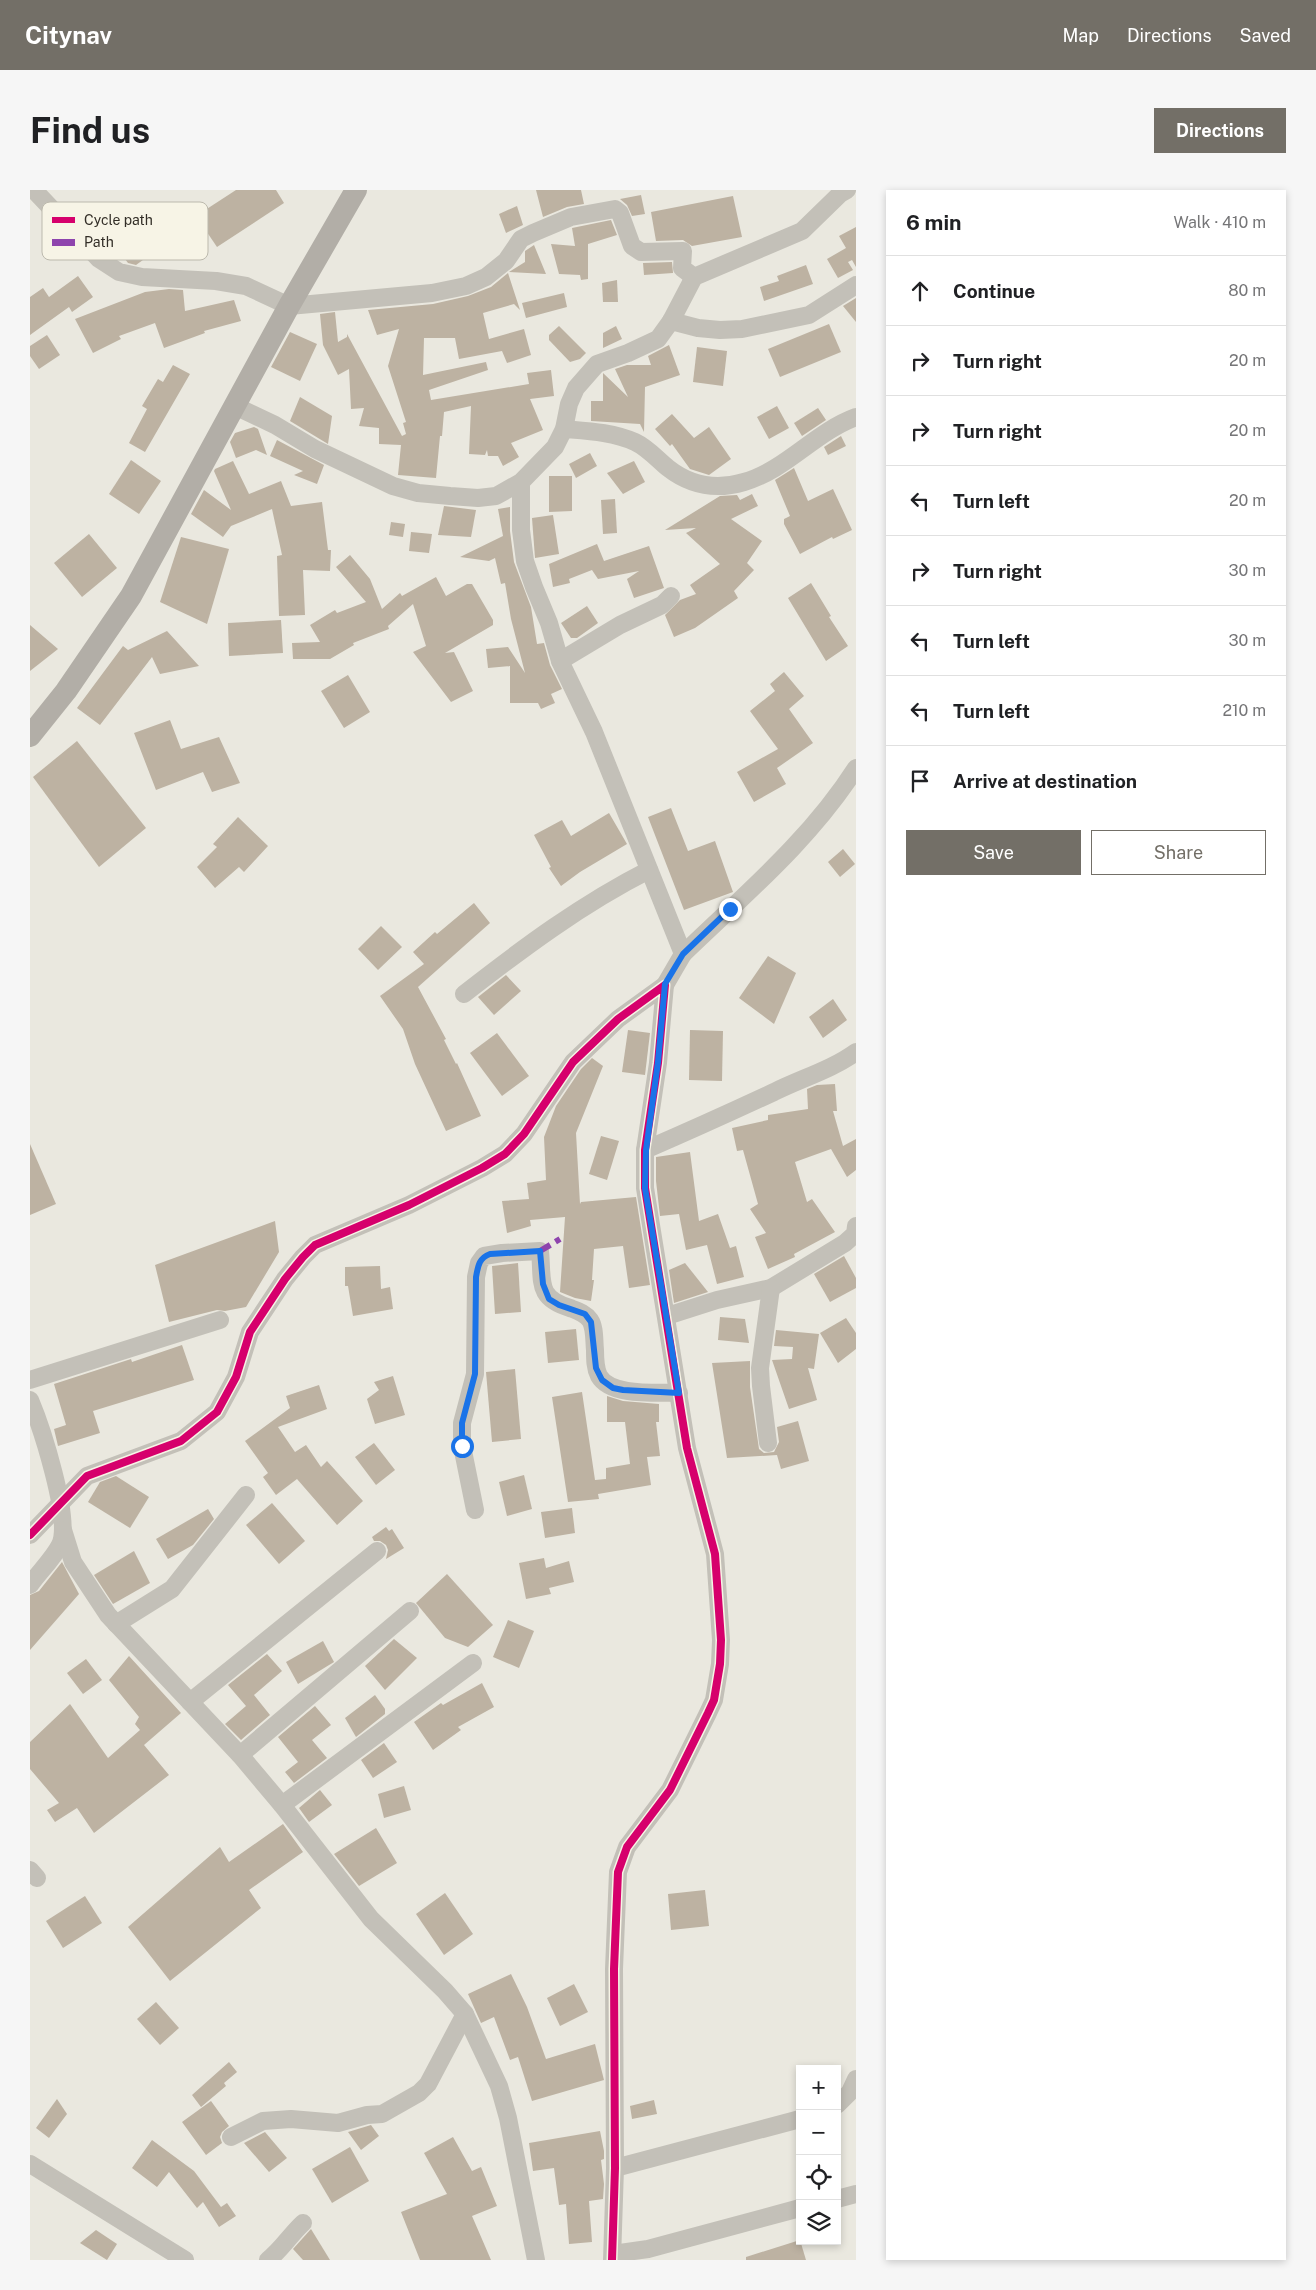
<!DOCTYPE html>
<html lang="en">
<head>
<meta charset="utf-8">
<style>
  :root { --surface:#fff; --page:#f6f6f6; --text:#202124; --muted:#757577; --line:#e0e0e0; --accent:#736f67 }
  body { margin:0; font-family:"Public Sans",sans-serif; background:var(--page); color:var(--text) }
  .controls { position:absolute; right:15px; bottom:15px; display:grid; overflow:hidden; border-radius:0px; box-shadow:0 2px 8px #0003 }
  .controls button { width:45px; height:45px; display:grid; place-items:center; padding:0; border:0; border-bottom:1px solid var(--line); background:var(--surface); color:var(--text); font:25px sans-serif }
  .stop { position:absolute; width:15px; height:15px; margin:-11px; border:4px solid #1a73e8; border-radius:50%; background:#fff }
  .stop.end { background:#1a73e8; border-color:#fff; box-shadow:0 1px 5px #0008 }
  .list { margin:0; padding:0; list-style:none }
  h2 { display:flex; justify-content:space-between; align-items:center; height:65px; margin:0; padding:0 20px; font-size:21px }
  h2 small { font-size:16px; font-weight:400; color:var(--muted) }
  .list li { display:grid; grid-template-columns:32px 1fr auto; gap:15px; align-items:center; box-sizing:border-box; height:70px; padding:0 20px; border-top:1px solid var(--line) }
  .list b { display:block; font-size:19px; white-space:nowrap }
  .list em { font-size:16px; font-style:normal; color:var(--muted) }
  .actions { display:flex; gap:10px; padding:15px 20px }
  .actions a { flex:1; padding:11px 0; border:1px solid var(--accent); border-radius:0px; text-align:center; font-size:18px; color:var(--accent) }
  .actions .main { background:var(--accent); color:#fff }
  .icon { flex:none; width:28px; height:28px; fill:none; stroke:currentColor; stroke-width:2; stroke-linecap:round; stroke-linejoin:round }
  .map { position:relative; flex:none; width:826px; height:2070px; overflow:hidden; border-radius:0px }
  header { display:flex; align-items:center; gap:30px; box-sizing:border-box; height:70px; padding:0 25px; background:var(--accent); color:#fff }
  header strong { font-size:24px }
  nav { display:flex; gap:28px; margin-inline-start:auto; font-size:18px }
  .intro { display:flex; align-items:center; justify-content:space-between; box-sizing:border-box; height:120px; padding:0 30px }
  h1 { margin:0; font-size:35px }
  .button { padding:12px 22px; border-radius:0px; background:var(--accent); color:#fff; font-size:18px; font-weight:700 }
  main { display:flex; gap:30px; padding:0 30px }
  aside { flex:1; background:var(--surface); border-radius:0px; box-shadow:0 2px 8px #0003 }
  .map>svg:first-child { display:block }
  .building { fill:#bdb2a2 }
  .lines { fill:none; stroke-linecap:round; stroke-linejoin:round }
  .minor { stroke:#c3c0b8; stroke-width:18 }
  .major { stroke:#b2aea7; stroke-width:22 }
  .quiet { stroke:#8e44ad; stroke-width:6; stroke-dasharray:12 6; stroke-linecap:butt }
  .cycleway-casing { stroke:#f7f4e6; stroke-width:11 }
  .cycleway { stroke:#d6006c; stroke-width:8 }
  .route { stroke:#1a73e8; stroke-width:6 }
  .key { fill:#f7f4e6; stroke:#bcb9ad; stroke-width:1 }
  .key-label { font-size:14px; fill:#332e27 }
</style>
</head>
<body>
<header>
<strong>Citynav</strong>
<nav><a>Map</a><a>Directions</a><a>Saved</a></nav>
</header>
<div class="intro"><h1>Find us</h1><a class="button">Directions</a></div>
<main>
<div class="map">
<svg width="826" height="2070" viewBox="0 0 826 2070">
  <rect width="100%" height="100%" fill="#eae8df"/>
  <g class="building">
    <path d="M206,0H246L254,13L187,57L166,26Z"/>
    <path d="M506,0H551L554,14L537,17L513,27Z"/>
    <path d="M611,5L615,24L602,26L597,15L590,9Z"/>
    <path d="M703,6L712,47L662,56L653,50L626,51L621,22Z"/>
    <path d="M109,13L138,52L106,75L98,73L73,39Z"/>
    <path d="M487,16L493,35L476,43L469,24Z"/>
    <path d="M581,30L587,45L558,54V89L551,90L550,85L529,84L521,54L545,56L542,38Z"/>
    <path d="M826,37V77L822,70L818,72L823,80L808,88L797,69L816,58L809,46Z"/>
    <path d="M504,55L516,84L479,82L495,72V61Z"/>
    <path d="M642,72L643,83L614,85L613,73Z"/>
    <path d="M776,75L783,94L734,111L730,97L749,91L747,86Z"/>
    <path d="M478,83L490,120L484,114L453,123L459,149L494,139L501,165L477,173L472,161L429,169L425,148H394L393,185L456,172L458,180L399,200L401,210L499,194L497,183L521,180L524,206L500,209L513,240L481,253L489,267L473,276L468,266H458L457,260L455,265L439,264L441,216L414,222L412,246H410L406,288L368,285L371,255L349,254V238L329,236L334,218L321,219L319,179L308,185L293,155L290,124L305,122L308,152L317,147V144L372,246L376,244L373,233L376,232L358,176L369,139L347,145L338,120L403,114L438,106L461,97Z"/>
    <path d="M48,86L63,107L42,122L39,117L0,145V107L13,98L19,107Z"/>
    <path d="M587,90L588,112H573L572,93Z"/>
    <path d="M139,99L153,100L155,121L204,110L211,131L174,141L175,143L134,158L125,133L89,146L91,149L63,163L45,129L115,102Z"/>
    <path d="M534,103L537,117L496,128L492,113Z"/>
    <path d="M826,108V132L813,116Z"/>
    <path d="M799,134L811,162L750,187L738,159Z"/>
    <path d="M529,136L556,163L550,169L540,172L519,150V145Z"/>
    <path d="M586,136L592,149L573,158V143Z"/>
    <path d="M260,142L287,154L270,191L241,177Z"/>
    <path d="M17,145L30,165L9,179L0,166V156Z"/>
    <path d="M639,155L650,185L615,197L614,242L610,234L561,231V211H573V183L598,207L585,179L597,175H621L618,166Z"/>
    <path d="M667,157L697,161L693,196L663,192Z"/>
    <path d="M143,175L160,184L115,262L99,253L117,219L112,216L128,189L133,192Z"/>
    <path d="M270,207L302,226L298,254L260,231Z"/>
    <path d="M747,216L759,238L739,249L727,227Z"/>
    <path d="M788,218L796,230L772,246L764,233Z"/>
    <path d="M642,224L664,248L679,237L701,269L679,285L660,279L642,254L640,256L625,239Z"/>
    <path d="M224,237L228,239L237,265L226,260L206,268L200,252L205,243Z"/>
    <path d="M811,246L816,256L798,265L794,257Z"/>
    <path d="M247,250L294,275L287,294L264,285L273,281L240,266Z"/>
    <path d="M560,263L567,276L546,288L539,274Z"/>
    <path d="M101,270L131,291L109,324L79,304Z"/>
    <path d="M203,271L219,304L251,291L261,316L292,312L298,360H301L300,381L273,380L275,425L249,426L247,366L252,365L242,319L201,336L193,347L161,324L174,300L201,320L184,281L185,279Z"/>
    <path d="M604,271L615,292L593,304L577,283Z"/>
    <path d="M764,278L778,311L803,299L822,340L803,349L802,347L770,364L754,334V329L760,326L745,290Z"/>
    <path d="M519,286H542V321L519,322Z"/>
    <path d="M722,304L728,316L701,329L732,351L717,373L724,380L704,401L708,408L665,438L644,447L635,425L650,410L666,404L660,395L690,374L656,343L666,338L635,340L690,306L707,305L710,310Z"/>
    <path d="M585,309L587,343L573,344L571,310Z"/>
    <path d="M414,316L446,320L441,347L408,345Z"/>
    <path d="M480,317V341L484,372L501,417L507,454L514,453L520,475L532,499L521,504L525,513L511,519L508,513H480V476L458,478L456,459L478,457L495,483L481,429L475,393L471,394L465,368L459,371L430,367L473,346L468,319Z"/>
    <path d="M523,325L529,364L505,368L502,328Z"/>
    <path d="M361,332L375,334L373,347L359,345Z"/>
    <path d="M381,342L402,344L399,363L379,361Z"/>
    <path d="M59,344L87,378L52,407L24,373Z"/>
    <path d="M151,347L199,359L177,434L130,412Z"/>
    <path d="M567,354L574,371L619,356L634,398L604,408L597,389L609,381L568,389L562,380L539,389L540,393L523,397L519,374Z"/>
    <path d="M320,365L340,389L352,419L370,403L372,406L406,387L416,406L437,394H442L463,430V435L415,463L424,462L443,501L421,512L383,462L396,456L383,414L358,436L359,439L323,453L324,455L300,469H263L262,453L290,452L280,435L305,420L307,423L336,412L306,377Z"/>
    <path d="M781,393L801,426L799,427L818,456L796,471L758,408Z"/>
    <path d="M557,416L568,433L547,448H541L531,433Z"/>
    <path d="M251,430L253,463L199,466L198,433Z"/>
    <path d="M0,435L28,459L0,481Z"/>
    <path d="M137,441L169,476L130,484L122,467L70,535L47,518L93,456L98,460Z"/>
    <path d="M754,482L774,506L759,519L783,553L747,578L756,594L724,612L707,582L748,559L720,521L745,501L740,494Z"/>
    <path d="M318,485L340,522L314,538L291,501Z"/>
    <path d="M140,530L151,559L189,547L210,593L182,602L173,582L126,600L104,543Z"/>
    <path d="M47,551L116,638L69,677L3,587Z"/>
    <path d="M641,618L658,661L685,651L703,702L654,720L618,627Z"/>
    <path d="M579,623L597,654L550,682L531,696L519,678L521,677L504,645L532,630L541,646Z"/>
    <path d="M208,627L238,656L214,682L209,677L185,698L167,677L187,657L183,654Z"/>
    <path d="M813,659L825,674L810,687L798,672Z"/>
    <path d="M444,713L460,733L388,797L416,849L414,850L426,874L427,873L451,926L416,941L385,874L373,839L350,806L394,774L383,762L405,742L407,744Z"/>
    <path d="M351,736L372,757L348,780L328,759Z"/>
    <path d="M738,766L766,783L744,834L709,808Z"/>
    <path d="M476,785L491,801L464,825L448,807Z"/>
    <path d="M803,809L817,830L793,848L779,827Z"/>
    <path d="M598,840L620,843L615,885L592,882Z"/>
    <path d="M660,840L693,841L692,891L659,890Z"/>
    <path d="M467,843L499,886L472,906L440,863Z"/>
    <path d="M562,868L573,876L546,943L550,1014L551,1012L606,1007L620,1095L599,1098L593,1056L564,1059L562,1090H564L561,1111L545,1108L530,1102L535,1027L500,1030L501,1036L477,1043L472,1011L499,1009L497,993L516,990L514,947L526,916L551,879Z"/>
    <path d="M805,894L807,921H803L813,956L826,949V980L817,987L801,959L765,972L777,1012L782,1009L805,1042L764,1064L765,1067L738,1079L725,1047L736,1043L720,1019L728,1014L713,960L707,961L702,938L738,930V925L778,919L777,899L787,895Z"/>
    <path d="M571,946L589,951L577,990L559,984Z"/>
    <path d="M0,954L26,1014L0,1025Z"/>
    <path d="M660,962L669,1031L688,1024L700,1058L706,1056L714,1087L687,1094L677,1055L656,1060L649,1024L630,1026L626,991V967Z"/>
    <path d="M245,1031L249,1062L216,1117L195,1121L187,1120L139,1132L125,1075Z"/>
    <path d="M814,1066L826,1088V1098L800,1112L784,1084Z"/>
    <path d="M488,1073L491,1122L465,1124L462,1076Z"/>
    <path d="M655,1073L678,1102L644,1113L639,1080Z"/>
    <path d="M350,1076L351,1099L360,1097L363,1119L323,1126L318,1096H315V1077Z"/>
    <path d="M690,1127L715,1129L719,1153L688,1150Z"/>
    <path d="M816,1128L826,1143V1159L808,1173L790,1143Z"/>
    <path d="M546,1139L549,1170L518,1173L515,1142Z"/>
    <path d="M746,1140L789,1144L784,1179L778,1178L787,1210L759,1219L742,1170L762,1169L763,1157L744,1156Z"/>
    <path d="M152,1155L164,1190L63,1221L70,1243L28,1256L24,1239L36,1235L24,1194L101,1169L102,1172Z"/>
    <path d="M720,1171V1197L729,1259L734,1263L744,1262L749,1252L747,1237L768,1231L779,1271L751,1279L747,1265L697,1268L682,1173Z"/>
    <path d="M485,1179L491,1249L462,1252L456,1182Z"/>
    <path d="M363,1186L375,1225L345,1234L337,1209L349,1200L344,1192Z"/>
    <path d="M289,1195L297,1219L248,1237L265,1262L276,1255L291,1277L297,1271L333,1311L307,1335L267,1289L246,1305L233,1287L238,1283L215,1251L260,1218L256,1206Z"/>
    <path d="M552,1202L565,1290L576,1289V1278L600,1274L595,1232H577V1206L593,1211L629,1214V1232H626L630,1266L617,1267L621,1295L568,1304L569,1309L538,1312L522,1207Z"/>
    <path d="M344,1253L365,1280L346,1295L325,1267Z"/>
    <path d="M494,1285L502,1319L477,1326L469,1292Z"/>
    <path d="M86,1286L119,1307L100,1338L58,1312L70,1292Z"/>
    <path d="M242,1313L275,1351L249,1374L216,1335Z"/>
    <path d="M542,1318L545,1343L515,1348L511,1322Z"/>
    <path d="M178,1319L184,1329L163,1355L138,1369L126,1349Z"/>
    <path d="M356,1337L359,1341L362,1339L374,1358L356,1369L358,1360L356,1355L350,1351H344L342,1347Z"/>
    <path d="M104,1361L120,1393L83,1414L64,1385Z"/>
    <path d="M514,1368L516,1378L539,1371L544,1392L519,1398L521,1404L496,1409L489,1373Z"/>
    <path d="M32,1372L49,1404L0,1460V1405L9,1401Z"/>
    <path d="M417,1384L463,1435L438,1457L415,1448L386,1413Z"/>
    <path d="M478,1430L504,1441L489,1478L463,1467Z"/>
    <path d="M364,1449L387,1468L355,1500L335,1476Z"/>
    <path d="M293,1451L304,1472L268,1494L256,1472Z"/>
    <path d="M237,1464L252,1481L224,1505L240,1525L211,1550L195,1534L216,1516L198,1495Z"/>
    <path d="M99,1466L151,1523L114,1555L139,1585L64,1643L47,1618L25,1632L17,1620L29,1613L0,1579V1552L40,1514L78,1568L110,1540L105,1534L109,1527L79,1490Z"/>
    <path d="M56,1469L72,1490L53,1504L37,1483Z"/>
    <path d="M452,1493L464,1517L428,1537L431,1540L403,1560L384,1532L411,1513L413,1515Z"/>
    <path d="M345,1505L355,1519V1524L326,1547L315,1528Z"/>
    <path d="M285,1516L301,1535L282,1550L297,1568L264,1593L255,1582L268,1572L248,1547Z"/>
    <path d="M354,1553L367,1572L343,1588L331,1570Z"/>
    <path d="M374,1596L381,1620L354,1628L348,1604Z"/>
    <path d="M290,1600L302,1615L279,1632L269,1618Z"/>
    <path d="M253,1634L273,1662L219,1700L231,1718L140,1791L98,1737L190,1657L199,1672Z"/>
    <path d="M346,1638L367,1673L329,1696L304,1664Z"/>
    <path d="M675,1700L679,1736L641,1740L638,1704Z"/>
    <path d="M415,1703L443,1744L414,1765L386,1724Z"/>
    <path d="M55,1706L72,1733L33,1758L16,1731Z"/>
    <path d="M481,1784L497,1817L516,1869L565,1854L574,1890L502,1911L488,1867L480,1870L464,1827L451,1833L438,1804Z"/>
    <path d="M544,1794L558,1822L530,1836L517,1808Z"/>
    <path d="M126,1812L149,1838L130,1855L107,1829Z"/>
    <path d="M199,1872L207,1882L194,1893L196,1896L171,1917L162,1905Z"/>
    <path d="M27,1909L37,1924L19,1948L6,1938Z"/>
    <path d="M624,1910L627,1924L602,1929L600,1916Z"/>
    <path d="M181,1911L199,1936L192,1942L190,1947L192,1953L176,1965L152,1932Z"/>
    <path d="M341,1935L349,1946L331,1960L318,1942Z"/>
    <path d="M570,1941L574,1961V1969L571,1970L574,1994L573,2009L559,2011L562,2052L539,2054L536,2014L529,2015L524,1978L503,1981L499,1953Z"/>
    <path d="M235,1942L257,1968L239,1982L214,1953Z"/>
    <path d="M423,1947L442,1981L451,1977L467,2016L442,2026L461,2070H390L371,2022L417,2004L394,1963Z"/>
    <path d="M122,1950L164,1981L191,2017L197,2013L206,2026L189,2037L173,2012L167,2018L139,1982L127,1997L102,1978Z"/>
    <path d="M320,1957L339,1991L302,2013L282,1979Z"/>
    <path d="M281,2039L300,2070H273L263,2059Z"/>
    <path d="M66,2040L87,2054L77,2070L50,2053Z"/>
    <path d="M770,2050L776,2070H716V2067Z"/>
  </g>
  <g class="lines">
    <g class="minor">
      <path d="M4,0L69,69L89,82L112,87L186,91L216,96L259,116L402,103L436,96L456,87L476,71L491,49L503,43L541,27L585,19L590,23L602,56L611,62L653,61L652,78L664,87"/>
      <path d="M641,131L668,138L690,140L712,139L779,125L826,95"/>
      <path d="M205,216L245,235L285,259L363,296L388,303L420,306L448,308L466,306L491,292L525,257L534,239L539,214L546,198L567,174L598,163L628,149L641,131L664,87L772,41L810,4L817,0"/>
      <path d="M534,239C558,241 583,242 605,252C618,258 628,270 638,278C661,296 687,300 714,292C756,280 785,242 826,227"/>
      <path d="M491,292V340L495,371L504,397L519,433L530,471L564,542L653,764L635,795"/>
      <path d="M530,471L590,435L632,415L641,406"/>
      <path d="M653,764C714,705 780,650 826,578"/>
      <path d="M434,804C493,758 552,714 619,680"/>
      <path d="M615,960C659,941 701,922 744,902C772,888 801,880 826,862"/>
      <path d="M637,1126L687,1110L741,1098L815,1053L825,1044L826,1036"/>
      <path d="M0,1190L190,1130"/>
      <path d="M0,1210C11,1236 42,1330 30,1355C23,1369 9,1382 0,1395"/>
      <path d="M738,1253L731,1196L730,1178L741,1098"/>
      <path d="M445,1320L432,1256V1233L445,1184L446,1087L449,1073L454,1066L472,1063L510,1061C513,1092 506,1108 540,1118C548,1121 555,1123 560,1130C565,1137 564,1151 565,1160C565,1169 565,1178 569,1186C581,1207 628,1202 649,1203"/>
      <path d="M33,1340L43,1372L78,1425L210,1565L252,1615L341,1729L415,1801L435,1824L469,1896L478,1928L506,2070"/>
      <path d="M0,1345L57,1286L151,1251L187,1222L206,1187L220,1142L255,1089L273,1067L285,1055L379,1015L452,978L475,964L494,944L543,872L588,829L635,795L628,873L615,960V998L657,1258L685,1364L691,1450L690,1474L684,1510L678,1523L640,1600L597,1657L588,1682L584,1779L585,1978L582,2070"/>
      <path d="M86,1434L142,1399L216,1305"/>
      <path d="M160,1512L347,1361"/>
      <path d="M210,1565L380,1421"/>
      <path d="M252,1615L443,1473"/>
      <path d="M0,1680L7,1688"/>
      <path d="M807,1915L820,1902L826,1889"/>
      <path d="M201,1947L233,1931L261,1929L308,1933L337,1925L352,1924L389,1903L398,1894L435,1824"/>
      <path d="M0,1974L155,2070"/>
      <path d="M585,1978L770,1929"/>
      <path d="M807,2009L826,2004"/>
      <path d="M583,2064L618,2059L770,2018"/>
      <path d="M238,2070C252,2059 260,2045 273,2033"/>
    </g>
    <path class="major" d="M0,546L36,501L101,406L259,116L326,0"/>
    <path class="quiet" d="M510,1061L530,1049"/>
    <g class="cycleway-casing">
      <path id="cycleway" d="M0,1345L57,1286L151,1251L187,1222L206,1187L220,1142L255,1089L273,1067L285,1055L379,1015L452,978L475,964L494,944L543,872L588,829L635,795L628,873L615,960V998L657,1258L685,1364L691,1450L690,1474L684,1510L678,1523L640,1600L597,1657L588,1682L584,1779L585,1978L582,2070"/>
    </g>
    <use href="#cycleway" class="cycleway"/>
  </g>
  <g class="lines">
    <path class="route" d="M432,1256V1233L445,1184L446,1087C448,1076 449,1068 460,1064L510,1061L513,1094L519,1109L529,1115L555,1124L561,1132L566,1178L572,1190L583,1198L593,1200L649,1203L615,998L616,960L628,872L635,794L653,764L700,719"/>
  </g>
  <rect x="12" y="12" width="166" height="58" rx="8" class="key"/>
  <rect x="22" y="27" width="23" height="6" fill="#d6006c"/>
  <rect x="22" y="49" width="23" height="7" fill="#8e44ad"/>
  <g class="key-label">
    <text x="54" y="35">Cycle path</text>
    <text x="54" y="57">Path</text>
  </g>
</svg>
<div class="controls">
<button>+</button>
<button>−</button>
<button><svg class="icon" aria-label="locate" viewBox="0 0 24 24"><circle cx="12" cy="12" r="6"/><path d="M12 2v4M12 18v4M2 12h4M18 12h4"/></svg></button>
<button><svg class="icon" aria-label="layers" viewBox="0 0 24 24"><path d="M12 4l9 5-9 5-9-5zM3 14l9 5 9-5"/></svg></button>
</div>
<div class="stop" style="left:432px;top:1256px"></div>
<div class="stop end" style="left:700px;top:719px"></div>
</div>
<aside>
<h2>6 min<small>Walk · 410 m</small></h2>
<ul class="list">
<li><svg class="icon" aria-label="ahead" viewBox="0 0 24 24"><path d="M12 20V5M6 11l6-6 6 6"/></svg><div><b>Continue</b></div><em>80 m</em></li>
<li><svg class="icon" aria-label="right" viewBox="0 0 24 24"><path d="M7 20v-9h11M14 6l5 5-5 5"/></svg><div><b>Turn right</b></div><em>20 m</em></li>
<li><svg class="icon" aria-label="right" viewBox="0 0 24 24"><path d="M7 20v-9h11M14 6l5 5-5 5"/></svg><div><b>Turn right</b></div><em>20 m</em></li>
<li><svg class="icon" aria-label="left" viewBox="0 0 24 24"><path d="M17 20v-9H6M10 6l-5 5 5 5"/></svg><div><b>Turn left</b></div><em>20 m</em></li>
<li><svg class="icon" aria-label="right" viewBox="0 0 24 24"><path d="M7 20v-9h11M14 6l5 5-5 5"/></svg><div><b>Turn right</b></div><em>30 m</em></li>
<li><svg class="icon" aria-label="left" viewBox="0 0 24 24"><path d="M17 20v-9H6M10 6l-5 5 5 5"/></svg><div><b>Turn left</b></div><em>30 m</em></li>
<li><svg class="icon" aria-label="left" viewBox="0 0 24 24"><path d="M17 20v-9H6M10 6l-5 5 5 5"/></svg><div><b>Turn left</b></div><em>210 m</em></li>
<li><svg class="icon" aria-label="arrive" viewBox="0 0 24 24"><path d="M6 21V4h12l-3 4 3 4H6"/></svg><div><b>Arrive at destination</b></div></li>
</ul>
<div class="actions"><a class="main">Save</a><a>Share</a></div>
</aside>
</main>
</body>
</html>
